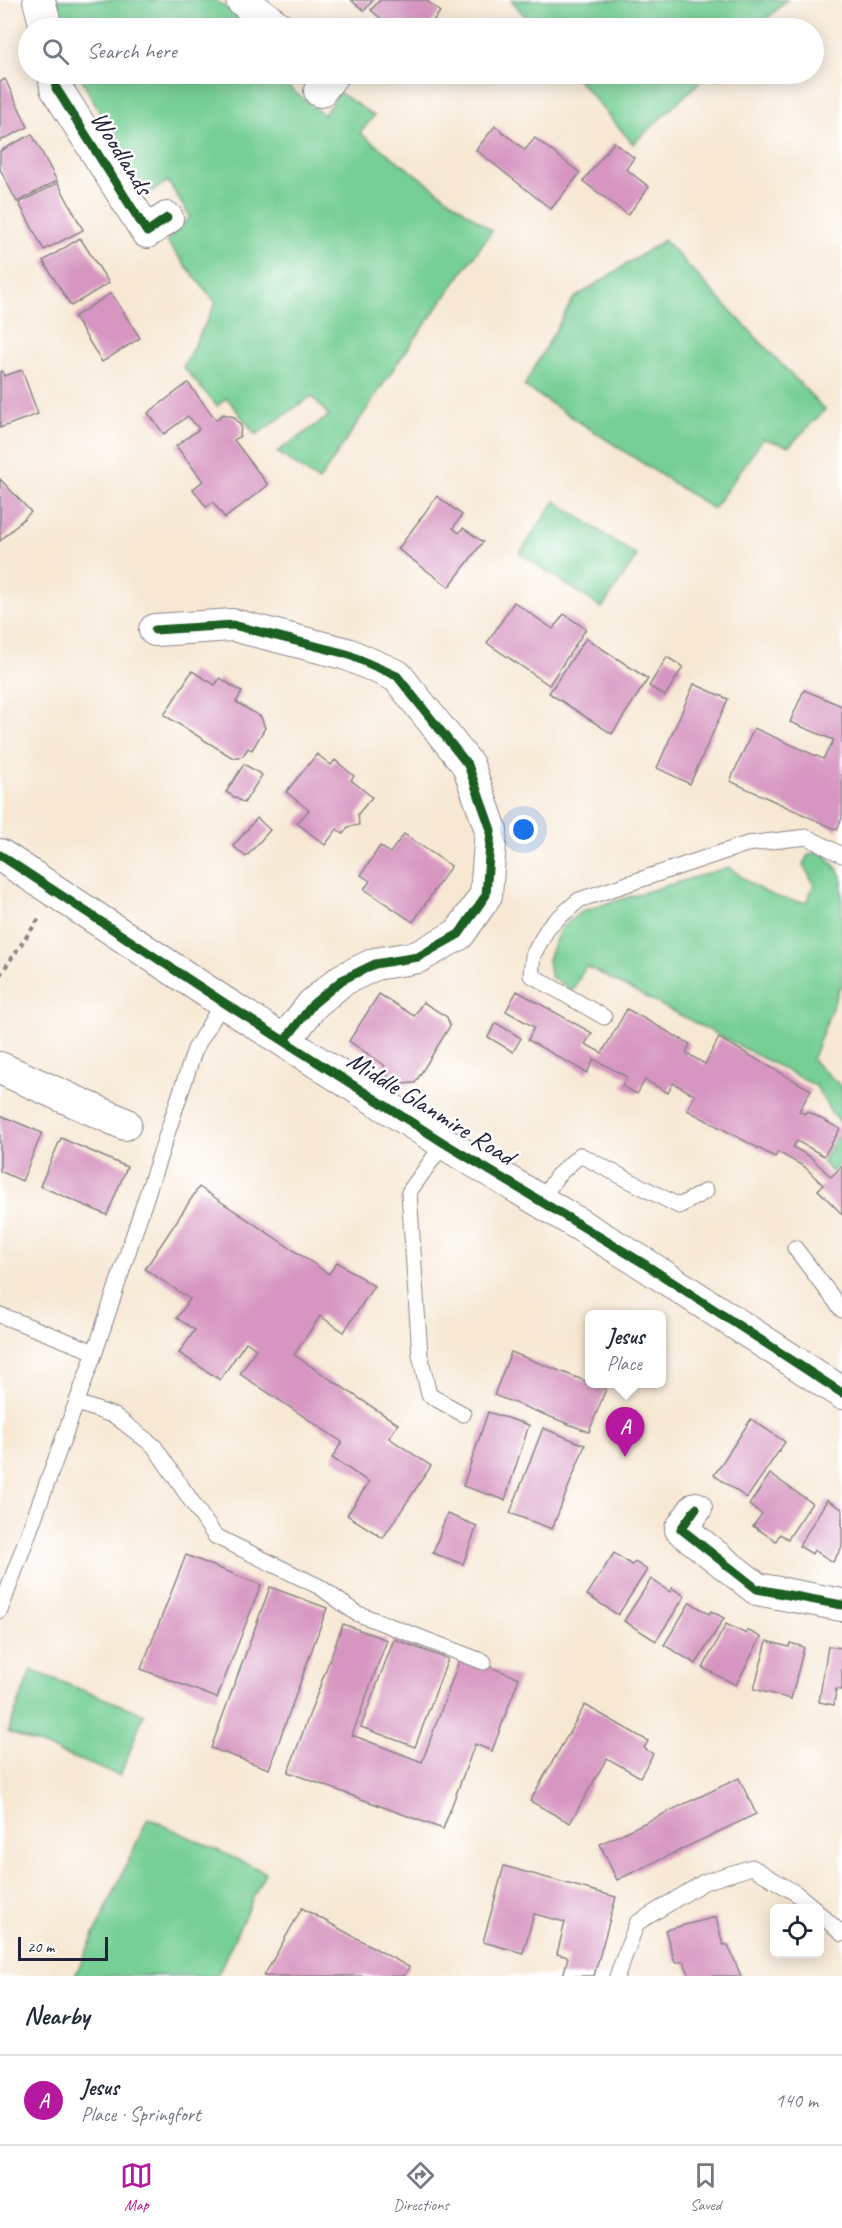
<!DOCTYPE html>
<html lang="en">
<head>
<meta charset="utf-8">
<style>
  :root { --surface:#fff; --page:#f2f2f3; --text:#1f2937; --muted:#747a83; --line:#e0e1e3; --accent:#b5179e }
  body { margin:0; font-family:Caveat,sans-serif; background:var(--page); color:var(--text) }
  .controls { position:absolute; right:18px; bottom:18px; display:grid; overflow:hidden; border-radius:9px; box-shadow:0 3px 15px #0003 }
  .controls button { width:54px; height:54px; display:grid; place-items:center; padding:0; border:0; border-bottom:2px solid var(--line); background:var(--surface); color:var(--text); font:30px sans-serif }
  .scale { position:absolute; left:18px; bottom:15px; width:90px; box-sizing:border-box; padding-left:6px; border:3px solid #22223b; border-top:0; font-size:16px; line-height:21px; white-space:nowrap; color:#22223b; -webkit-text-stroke:4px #fff; paint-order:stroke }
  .you { position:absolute; left:524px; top:830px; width:21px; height:21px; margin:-15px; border:4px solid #fff; border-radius:50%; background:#1a73e8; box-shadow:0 0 0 9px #1a73e833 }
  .badge { display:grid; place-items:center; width:39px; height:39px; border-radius:50%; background:var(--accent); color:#fff; font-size:20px; font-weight:700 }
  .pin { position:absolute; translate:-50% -50px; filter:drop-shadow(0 2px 3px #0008) }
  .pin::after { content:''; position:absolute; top:32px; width:21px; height:18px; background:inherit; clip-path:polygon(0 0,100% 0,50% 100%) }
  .popup { position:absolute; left:585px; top:1310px; width:81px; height:78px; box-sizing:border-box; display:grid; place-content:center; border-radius:9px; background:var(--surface); filter:drop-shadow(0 2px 4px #0005); font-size:20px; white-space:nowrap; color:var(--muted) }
  .popup b { font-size:22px; color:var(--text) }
  .popup::after { content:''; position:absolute; left:50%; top:100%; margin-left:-12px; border:12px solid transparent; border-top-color:var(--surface) }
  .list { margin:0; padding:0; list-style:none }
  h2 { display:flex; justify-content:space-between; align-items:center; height:78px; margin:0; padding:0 24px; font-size:26px }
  h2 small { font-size:20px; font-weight:400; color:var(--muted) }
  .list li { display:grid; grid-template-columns:39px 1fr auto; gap:18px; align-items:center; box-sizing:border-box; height:90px; padding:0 24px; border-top:2px solid var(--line) }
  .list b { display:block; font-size:22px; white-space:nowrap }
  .list p { margin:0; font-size:20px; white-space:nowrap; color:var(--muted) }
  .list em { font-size:20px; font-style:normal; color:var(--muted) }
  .icon { flex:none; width:33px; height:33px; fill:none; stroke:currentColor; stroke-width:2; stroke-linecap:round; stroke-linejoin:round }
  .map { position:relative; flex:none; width:842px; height:1976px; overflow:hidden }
  .search { position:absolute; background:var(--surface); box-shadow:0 3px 15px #0003; left:18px; right:18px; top:18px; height:66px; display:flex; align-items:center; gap:15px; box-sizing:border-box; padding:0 21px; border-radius:33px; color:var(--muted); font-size:22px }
  .sheet { height:168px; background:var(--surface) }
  nav { display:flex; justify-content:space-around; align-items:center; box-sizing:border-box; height:84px; border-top:2px solid var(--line); background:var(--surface); font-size:16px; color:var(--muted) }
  nav a { display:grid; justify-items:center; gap:3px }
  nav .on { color:var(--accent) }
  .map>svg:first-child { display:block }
  .green { fill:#76cf94; stroke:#4c7868; stroke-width:1.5 }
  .building { fill:#d796c1 }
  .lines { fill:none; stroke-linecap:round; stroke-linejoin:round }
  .service-casing { stroke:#8c8588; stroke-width:17 }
  .minor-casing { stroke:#8c8588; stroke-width:34 }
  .path { stroke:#8c8588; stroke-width:4; stroke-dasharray:4.5 4.5; stroke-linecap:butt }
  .service { stroke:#fff; stroke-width:15 }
  .minor { stroke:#fff; stroke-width:32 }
  .cycleway-casing { stroke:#fff; stroke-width:13 }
  .cycleway { stroke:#1b5e20; stroke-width:9 }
  .labels { text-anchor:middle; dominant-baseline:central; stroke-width:5; stroke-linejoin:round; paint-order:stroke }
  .street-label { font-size:26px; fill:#22223b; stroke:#fff }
</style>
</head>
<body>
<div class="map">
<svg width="842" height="1976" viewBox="0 0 842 1976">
  <rect width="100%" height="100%" fill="#fff"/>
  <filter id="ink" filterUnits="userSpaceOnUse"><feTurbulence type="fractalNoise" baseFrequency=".0167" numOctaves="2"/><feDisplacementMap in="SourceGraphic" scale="12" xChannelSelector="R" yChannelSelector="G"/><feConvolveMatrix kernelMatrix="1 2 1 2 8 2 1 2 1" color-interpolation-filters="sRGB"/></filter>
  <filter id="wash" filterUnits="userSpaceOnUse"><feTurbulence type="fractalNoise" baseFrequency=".008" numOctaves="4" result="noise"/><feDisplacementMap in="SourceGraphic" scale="24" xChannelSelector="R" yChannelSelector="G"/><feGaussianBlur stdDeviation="1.35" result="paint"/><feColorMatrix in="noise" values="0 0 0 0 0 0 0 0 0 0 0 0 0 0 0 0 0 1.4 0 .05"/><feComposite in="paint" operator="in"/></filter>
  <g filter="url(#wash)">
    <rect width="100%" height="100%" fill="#f7e8d4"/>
    <g class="green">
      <path d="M56,0H215L254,28H63Z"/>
      <path d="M511,0H787L757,28H535Z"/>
      <path d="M79,74H293L286,85L324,115L339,92L374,116L360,133L492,231L396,365L319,481L277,452L329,416L312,396L256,435L227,398L217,406L183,367L216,303L166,241L190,217L168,181L144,196Z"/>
      <path d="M573,74H708L633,144Z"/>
      <path d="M664,240L825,410L789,446L763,439L713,509L524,386L573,299Z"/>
      <path d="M555,501L637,556L602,608L520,553Z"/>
      <path d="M822,851L842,875V987H840L812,1060L842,1087V1125L829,1109L816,1086L586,966L572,991L550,976L548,959L560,929L582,911L729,867C755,888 772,900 806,902L814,885L803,864L809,854Z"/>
      <path d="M842,1130V1161L832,1172L822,1162Z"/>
      <path d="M31,1670L144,1714L120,1776L8,1732Z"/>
      <path d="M148,1818L265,1872L217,1976H75Z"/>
    </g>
    <g id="blocks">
      <g class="building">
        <path d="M351,0H373L364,11Z"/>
        <path d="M380,0H426L440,12L427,28H392L371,10Z"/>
        <path d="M5,79L28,127L0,141V82Z"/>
        <path d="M495,126L525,150L535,138L580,173L551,209L476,150Z"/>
        <path d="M32,134L57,181L17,202L0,169V151Z"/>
        <path d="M614,142L634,158L626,169L649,187L628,215L583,181Z"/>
        <path d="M58,183L83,230L44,250L19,203Z"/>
        <path d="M80,238L109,283L71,306L43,261Z"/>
        <path d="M111,293L140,338L102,362L74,317Z"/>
        <path d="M22,370L38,414L0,428V372L2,371L4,376Z"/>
        <path d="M188,383L216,420L223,414L234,417L241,426L240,436L234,440L268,485L225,518L213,502L206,507L193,489L203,481L176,446L199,429L188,416L164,434L148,413Z"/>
        <path d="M0,479L31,512L0,541Z"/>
        <path d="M437,496L462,515L453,528L459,533L463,528L483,542L449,587L398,549Z"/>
        <path d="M514,602L553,629L564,614L586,629L549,685L487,643Z"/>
        <path d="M586,638L648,679L612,734L549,693Z"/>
        <path d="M667,657L683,667L665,696L649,686Z"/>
        <path d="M192,671L215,685L220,678L242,692L236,702L261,717L265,728L252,750L248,748L243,756L233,758L164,715Z"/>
        <path d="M694,684L728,699L690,784L657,768Z"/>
        <path d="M804,690L842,706V818L837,830L730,781L754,728L823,759L834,740L790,722Z"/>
        <path d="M317,754L331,765L335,760L354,776L351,780L372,797L358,814L359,825L348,827L343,834L337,829L325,845L297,823L309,810L286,792Z"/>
        <path d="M244,764L262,775L244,803L226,792Z"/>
        <path d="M257,818L270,830L246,857L233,846Z"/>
        <path d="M404,834L451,866L413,922L364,889L370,881L361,875L380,846L390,853Z"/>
        <path d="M517,991L592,1033L585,1044L602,1053L627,1009L690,1044L686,1053L705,1064L719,1038L811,1090L799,1111L805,1114L807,1111L840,1129L824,1156L797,1141L793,1147L812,1158L831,1177L842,1166V1214L818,1190L823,1185L805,1167L778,1152L775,1157L687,1110L695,1095L673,1083L668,1093L645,1080L637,1094L622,1086L627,1077L594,1059L587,1073L528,1040L534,1027L506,1011Z"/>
        <path d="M379,994L414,1016L423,1002L447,1017L450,1026L415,1083L399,1084L387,1077L384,1065L349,1041Z"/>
        <path d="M496,1023L521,1038L513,1052L488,1037Z"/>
        <path d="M0,1115L42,1133L22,1181L0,1171Z"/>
        <path d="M61,1138L127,1167L107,1215L40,1186Z"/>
        <path d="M199,1187L329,1274L337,1262L374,1286L344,1332L320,1316L294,1355L398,1424L389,1438L431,1466L383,1538L347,1515L369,1482L332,1458L342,1442L240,1374L256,1349L246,1342L220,1380L179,1353L195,1330L177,1318L190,1299L145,1269Z"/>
        <path d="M511,1352L606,1389L589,1432L494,1395Z"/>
        <path d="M488,1412L529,1425L505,1500L463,1486Z"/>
        <path d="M751,1419L785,1442L747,1498L714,1475Z"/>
        <path d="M543,1428L585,1445L552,1529L510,1513Z"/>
        <path d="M770,1474L812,1503L788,1539L780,1534L776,1541L753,1526L762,1514L749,1505Z"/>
        <path d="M827,1500L842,1509V1547L833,1562L814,1550L812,1554L799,1546Z"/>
        <path d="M447,1514L477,1526L463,1564L433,1553Z"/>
        <path d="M614,1553L632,1565L635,1562L647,1570L618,1615L587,1595Z"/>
        <path d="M186,1555L261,1585L217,1698L141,1669Z"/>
        <path d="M651,1579L670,1592L672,1588L685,1596L656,1641L624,1621Z"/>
        <path d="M270,1587L327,1608L269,1769L211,1748Z"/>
        <path d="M690,1602L709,1614L711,1611L724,1618L696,1664L664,1645Z"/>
        <path d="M343,1624L387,1640L352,1735L422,1762L461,1656L519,1678L492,1751L475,1744L443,1829L288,1772Z"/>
        <path d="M726,1624L746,1634L747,1630L761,1637L736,1685L703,1668Z"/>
        <path d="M394,1639L448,1659L415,1747L361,1727Z"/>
        <path d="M767,1641L789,1647L790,1643L804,1647L791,1699L754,1689Z"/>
        <path d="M828,1646L842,1648V1690L836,1689L834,1705L819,1702Z"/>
        <path d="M585,1705L648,1741L644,1748L653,1754L640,1777L607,1758L570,1823L530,1801Z"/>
        <path d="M739,1778L756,1814L617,1880L600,1844Z"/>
        <path d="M504,1866L616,1897L594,1976H563L568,1957L557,1954L565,1922L534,1914L523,1953L483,1942Z"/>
        <path d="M302,1908L409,1967L404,1976H264Z"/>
        <path d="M716,1917L723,1945H728L741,1976H690L684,1962H675L665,1930Z"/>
      </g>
    </g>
  </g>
  <g filter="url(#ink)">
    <use href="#blocks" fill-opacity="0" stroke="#8c8588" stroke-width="1.5"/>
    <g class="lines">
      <g class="service-casing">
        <g id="service">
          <path d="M604,1017L531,975L533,955L549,926L579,900L747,844L807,837L842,855"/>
          <path d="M444,1143L409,1192L420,1355L429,1395L463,1414"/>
          <path d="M541,1201L557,1176L580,1155L679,1206L706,1191"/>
          <path d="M795,1248L842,1310"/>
          <path d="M0,1315L95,1352"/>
          <path d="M77,1403L115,1416L154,1446L215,1536L320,1587L356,1613L484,1662"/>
          <path d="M0,1611L95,1352L195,1049L223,1002"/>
          <path d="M820,1914L842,1934"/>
          <path d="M617,1976L637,1923L704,1882L752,1867L797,1894L814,1908"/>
        </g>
      </g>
      <g class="minor-casing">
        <g id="minor">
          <path d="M39,0L46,28"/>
          <path d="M242,0L279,28"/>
          <path d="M54,74L56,88L147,232L167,218"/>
          <path d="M320,91L333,74"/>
          <path d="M155,630L233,625L347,654L397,676L468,765L491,830L486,895L459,934L418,957L375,964L342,980L313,1004L285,1040"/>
          <path d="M0,855L223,1002L444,1143L643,1263L842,1393"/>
          <path d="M0,1068L125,1124"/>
          <path d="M696,1508L681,1529L757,1589L842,1605"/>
        </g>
      </g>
      <path class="path" d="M0,975L40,917"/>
      <use href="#service" class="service"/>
      <use href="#minor" class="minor"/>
      <g class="cycleway-casing">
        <g id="cycleway">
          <path d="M54,74L56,88L147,232L167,218"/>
          <path d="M155,630L233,625L347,654L397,676L468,765L491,830L486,895L459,934L418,957L375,964L342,980L313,1004L285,1040"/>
          <path d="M0,855L223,1002L444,1143L643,1263L842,1393"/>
          <path d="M696,1508L681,1529L757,1589L842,1605"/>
        </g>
      </g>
      <use href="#cycleway" class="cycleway"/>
    </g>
  </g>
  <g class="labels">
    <g class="street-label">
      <text transform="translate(122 153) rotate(58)">Woodlands</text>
      <text transform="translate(431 1108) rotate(32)">Middle Glanmire Road</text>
    </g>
  </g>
</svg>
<div class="controls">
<button><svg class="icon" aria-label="locate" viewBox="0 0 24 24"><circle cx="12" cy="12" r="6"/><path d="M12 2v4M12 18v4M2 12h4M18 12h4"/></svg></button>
</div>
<div class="scale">20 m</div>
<div class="you"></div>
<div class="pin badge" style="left:625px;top:1457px">A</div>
<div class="popup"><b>Jesus</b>Place</div>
<div class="search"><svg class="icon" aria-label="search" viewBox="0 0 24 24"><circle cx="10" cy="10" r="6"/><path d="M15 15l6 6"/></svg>Search here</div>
</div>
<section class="sheet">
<h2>Nearby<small></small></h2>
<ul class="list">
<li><span class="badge">A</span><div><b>Jesus</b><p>Place · Springfort</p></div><em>140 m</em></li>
</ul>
</section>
<nav>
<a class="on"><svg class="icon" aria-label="map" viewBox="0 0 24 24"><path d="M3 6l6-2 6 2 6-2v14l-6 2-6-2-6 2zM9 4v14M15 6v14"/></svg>Map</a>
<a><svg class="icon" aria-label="directions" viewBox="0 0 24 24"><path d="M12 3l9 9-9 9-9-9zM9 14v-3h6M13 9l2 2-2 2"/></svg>Directions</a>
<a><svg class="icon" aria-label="saved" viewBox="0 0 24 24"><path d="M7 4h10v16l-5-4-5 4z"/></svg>Saved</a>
</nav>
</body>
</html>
